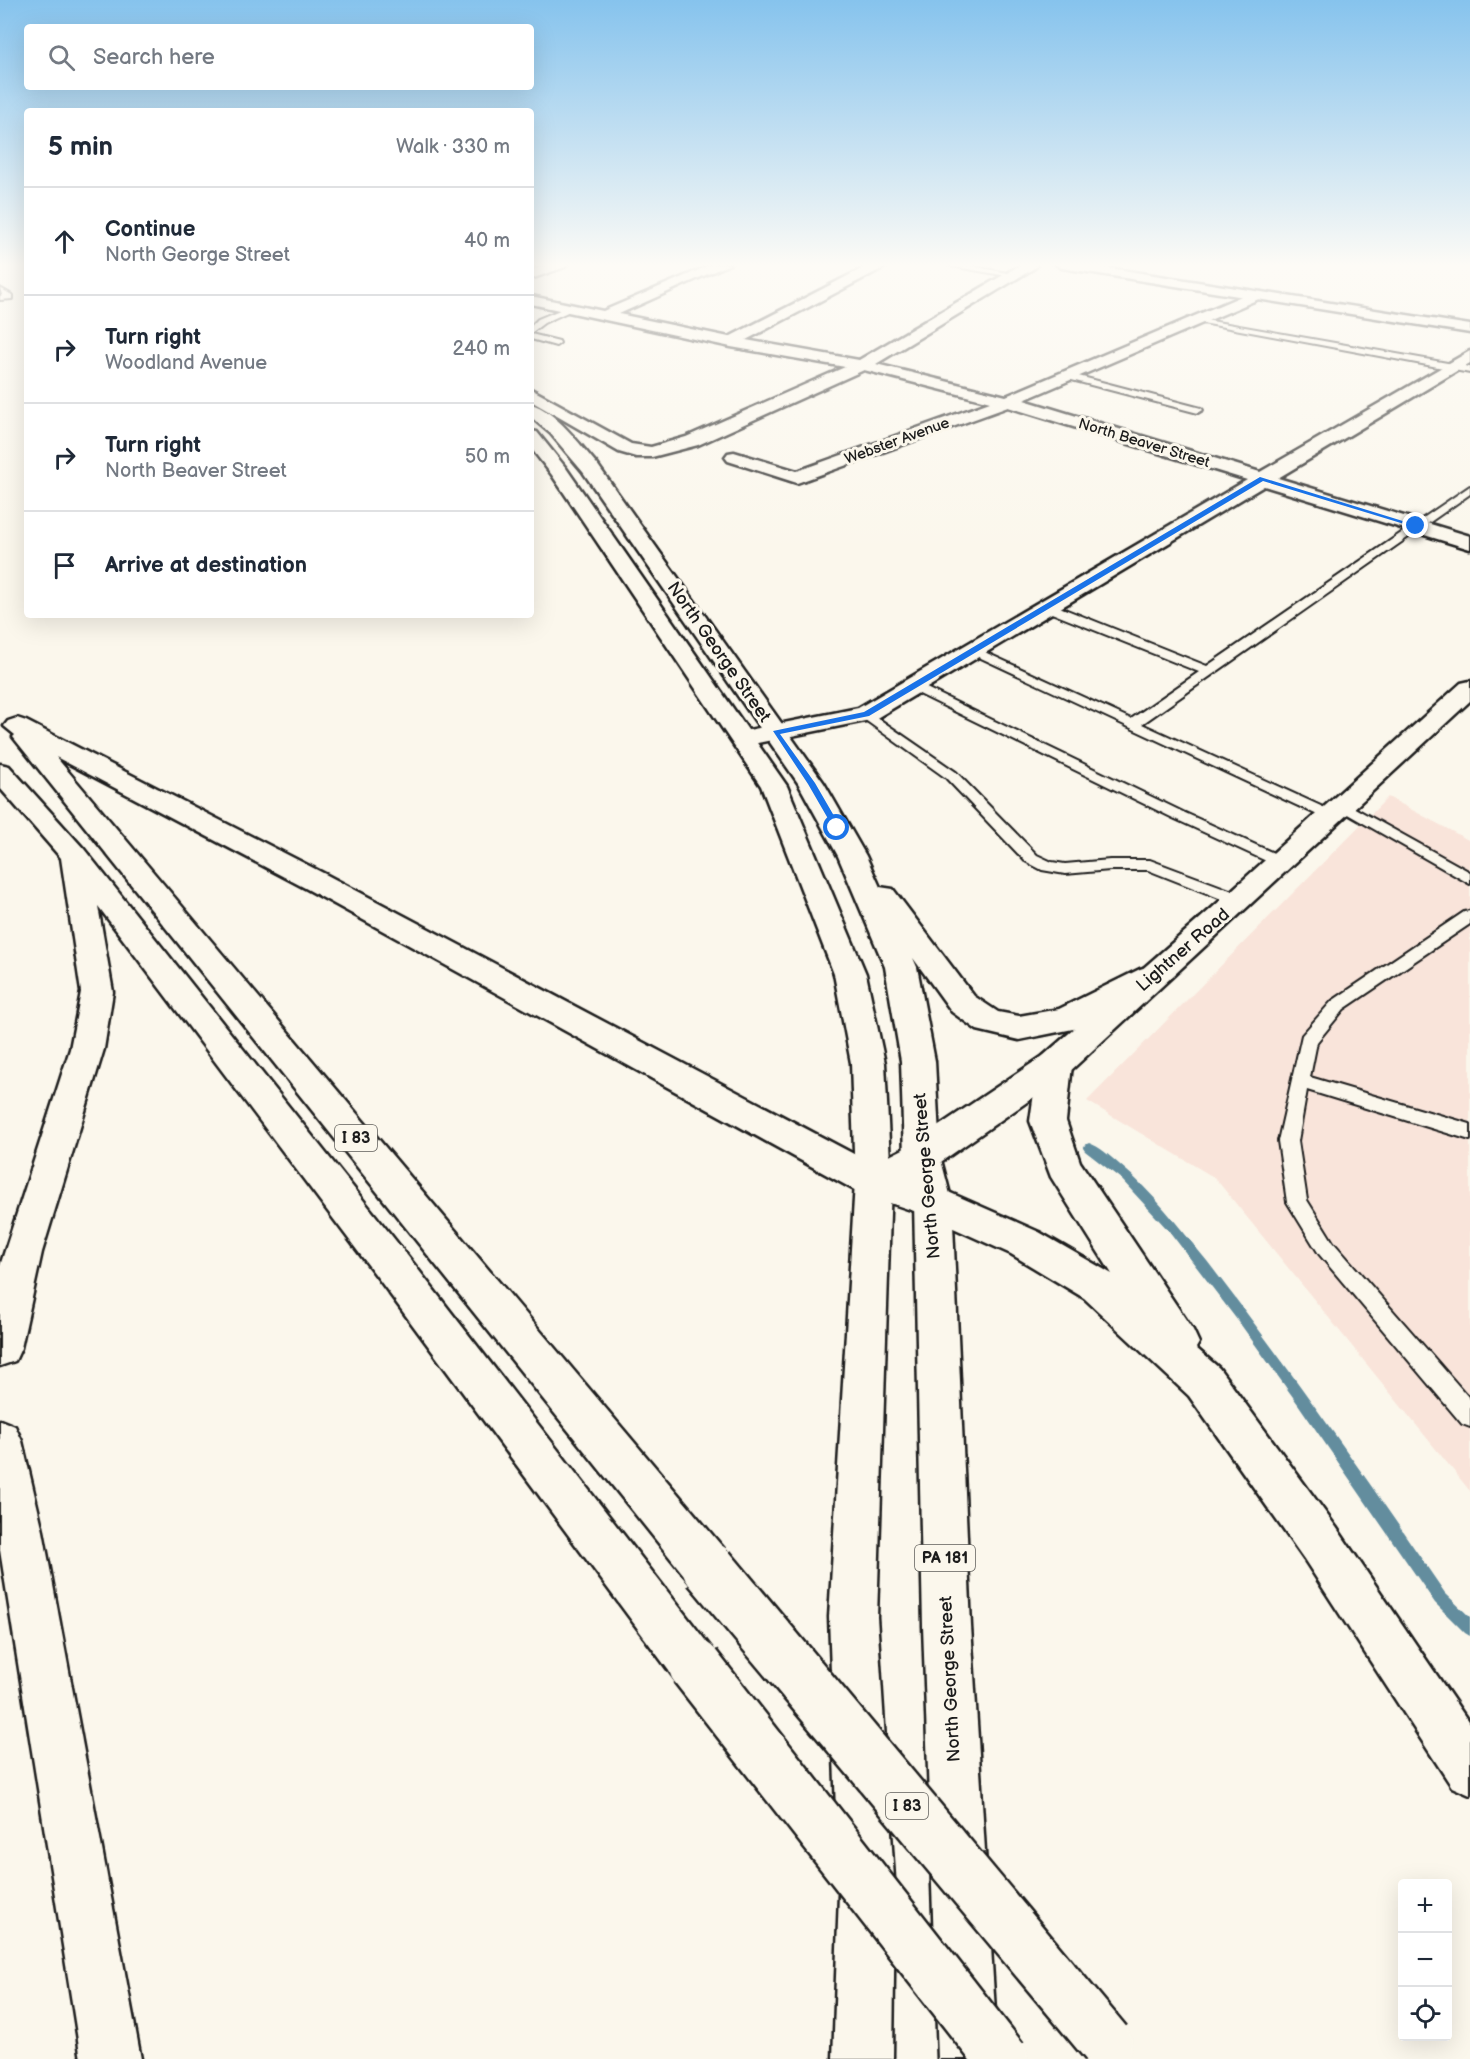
<!DOCTYPE html>
<html lang="en">
<head>
<meta charset="utf-8">
<style>
  :root { --surface:#fff; --page:#f6f6f7; --text:#1f2937; --muted:#747a83; --line:#e0e1e3 }
  body { margin:0; font-family:"Balsamiq Sans",sans-serif; background:var(--page); color:var(--text) }
  .controls { position:absolute; right:18px; bottom:18px; display:grid; overflow:hidden; border-radius:6px; box-shadow:0 6px 24px #0002 }
  .controls button { width:54px; height:54px; display:grid; place-items:center; padding:0; border:0; border-bottom:2px solid var(--line); background:var(--surface); color:var(--text); font:30px sans-serif }
  .stop { position:absolute; width:18px; height:18px; margin:-14px; border:4px solid #1a73e8; border-radius:50%; background:#fff }
  .stop.end { background:#1a73e8; border-color:#fff; box-shadow:0 2px 6px #0008 }
  .list { margin:0; padding:0; list-style:none }
  h2 { display:flex; justify-content:space-between; align-items:center; height:78px; margin:0; padding:0 24px; font-size:26px }
  h2 small { font-size:20px; font-weight:400; color:var(--muted) }
  .list li { display:grid; grid-template-columns:39px 1fr auto; gap:18px; align-items:center; box-sizing:border-box; height:108px; padding:0 24px; border-top:2px solid var(--line) }
  .list b { display:block; font-size:22px; white-space:nowrap }
  .list p { margin:0; font-size:20px; white-space:nowrap; color:var(--muted) }
  .list em { font-size:20px; font-style:normal; color:var(--muted) }
  .icon { flex:none; width:33px; height:33px; fill:none; stroke:currentColor; stroke-width:2; stroke-linecap:round; stroke-linejoin:round }
  .map { position:relative; flex:none; width:1470px; height:2059px; overflow:hidden }
  .search { position:absolute; background:var(--surface); box-shadow:0 6px 24px #0002; left:24px; top:24px; width:510px; height:66px; display:flex; align-items:center; gap:15px; box-sizing:border-box; padding:0 21px; border-radius:6px; color:var(--muted); font-size:22px }
  .panel { position:absolute; background:var(--surface); box-shadow:0 6px 24px #0002; left:24px; top:108px; width:510px; height:510px; border-radius:6px }
  .map>svg:first-child { display:block }
  .built { fill:#f9e4da }
  .lines { fill:none; stroke-linecap:round; stroke-linejoin:round }
  .stream { fill:#638d9e; fill-rule:evenodd }
  .service-casing { stroke:#1c1c1c; stroke-width:4 }
  .minor-casing { stroke:#1c1c1c; stroke-width:5 }
  .tertiary-casing { stroke:#1c1c1c; stroke-width:5 }
  .secondary-casing { stroke:#1c1c1c; stroke-width:5 }
  .primary-casing { stroke:#1c1c1c; stroke-width:5 }
  .motorway-casing { stroke:#1c1c1c; stroke-width:5 }
  .service { fill:#fbf7ec; fill-rule:evenodd }
  .minor { fill:#fbf7ec; fill-rule:evenodd }
  .tertiary { fill:#fbf7ec; fill-rule:evenodd }
  .secondary { fill:#fbf7ec; fill-rule:evenodd }
  .primary { fill:#fbf7ec; fill-rule:evenodd }
  .motorway { fill:#fbf7ec; fill-rule:evenodd }
  .motorway-bridge-casing { stroke:#1c1c1c; stroke-width:57; stroke-linecap:butt }
  .motorway-bridge { stroke:#fbf7ec; stroke-width:52 }
  .route { fill:#1a73e8 }
  .labels { text-anchor:middle; dominant-baseline:central; stroke-width:6; stroke-linejoin:round; paint-order:stroke }
  .far-street-label { font-size:15px; fill:#1c1c1c; stroke:#fbf7ec }
  .shield { fill:#fbf7ec; stroke:#5f5e5a; stroke-width:1.5 }
  .shield-label { font-size:16px; font-weight:bold; fill:#1c1c1c }
  .street-label { font-size:18px; fill:#1c1c1c; stroke:#fbf7ec }
</style>
</head>
<body>
<div class="map">
<svg width="1470" height="2059" viewBox="0 0 1470 2059">
  <rect width="100%" height="100%" fill="#fbf7ec"/>
  <filter id="ink" filterUnits="userSpaceOnUse"><feTurbulence type="fractalNoise" baseFrequency=".0167" numOctaves="2"/><feDisplacementMap in="SourceGraphic" scale="12" xChannelSelector="R" yChannelSelector="G"/><feConvolveMatrix kernelMatrix="1 2 1 2 8 2 1 2 1" color-interpolation-filters="sRGB"/></filter>
  <g filter="url(#ink)">
    <path class="built" d="M1388,797L1470,841V1491L1215,1178L1087,1101Z"/>
    <g class="lines">
      <path class="stream" d="M1089,1143C1100,1147 1110,1156 1119,1164C1153,1192 1179,1227 1207,1261C1290,1369 1368,1480 1445,1593L1470,1617V1636L1465,1633L1435,1603L1298,1404L1241,1325L1169,1231L1121,1179L1085,1151L1083,1148L1085,1145Z"/>
      <g class="service-casing">
        <g id="service">
          <path d="M948,264H961L1017,275L1013,277L951,266Z"/>
          <path d="M0,288L12,295V299L0,300V296L2,295Z"/>
          <path d="M567,307L574,309L544,323L531,333V326L538,319Z"/>
          <path d="M1194,318L1470,367V373L1197,322L1193,320Z"/>
          <path d="M531,334L559,341L560,343L556,346L531,339Z"/>
          <path d="M1067,373L1201,408L1203,410L1198,413L1064,378V374Z"/>
          <path d="M1470,486V494L1142,724L1336,813L1339,816L1336,819H1326L968,652L970,649H978L1131,719L1199,672L1044,610V604H1052L1207,666Z"/>
          <path d="M914,682L1183,812L1287,859L1289,862L1287,865H1275L1173,818L909,689L907,686L909,683Z"/>
          <path d="M866,710L956,772L1037,855L1052,862L1065,864L1110,860H1150L1246,896L1248,900L1246,904H1234L1148,870H1110L1065,874L1042,870L1025,861L946,778L861,717L859,714L861,711Z"/>
          <path d="M1342,801L1470,872V884L1337,808L1335,805Z"/>
          <path d="M1470,911V924L1344,1009L1317,1042L1310,1077L1470,1124V1140L1307,1090L1298,1141L1307,1200L1333,1242L1470,1399V1427L1462,1424L1319,1254L1287,1202L1278,1141L1302,1035L1332,1001L1464,912Z"/>
        </g>
      </g>
      <g class="minor-casing">
        <g id="minor">
          <path d="M549,264H567L565,267L531,279V270Z"/>
          <path d="M713,264H730L619,314L729,337L871,264H886L885,267L746,340L859,360L1022,264H1037L1036,267L876,364L1006,396L1251,292H1261L1263,295L1261,298L1024,400L1260,472L1470,351V363L1278,478L1470,536V549L1264,486L875,719L743,746L734,743L730,738L734,733L858,708L1247,480L1008,407L797,483L728,461L725,457L728,453L734,452L797,471L990,402L864,370L698,445L652,457H636L619,452L531,401V389L631,444L651,447L686,437L845,367L731,347L531,304V296L603,311Z"/>
        </g>
      </g>
      <g class="tertiary-casing">
        <path id="tertiary" d="M1470,681V701L1067,1074L935,1166L886,1193L873,1197L860,1193L855,1182L860,1171L909,1146L1043,1056L1211,909L1461,683Z"/>
      </g>
      <g class="secondary-casing">
        <path id="secondary" d="M1055,264H1084L1470,325V333L1062,268Z"/>
      </g>
      <g class="primary-casing">
        <g id="primary">
          <path d="M531,404C555,410 581,446 597,464L824,783L866,856L880,887L893,889L974,996L998,1012L1019,1016L1059,1009L1140,969L1151,966L1162,969L1167,977L1162,985L1078,1028L1019,1040L977,1030L952,1012L913,958L917,967L935,1061L940,1156L952,1202L971,1626L998,2059H938L923,1626L914,1202L904,1156L901,1061L885,967L838,856L798,783L583,472L550,433L531,417Z"/>
          <path d="M531,431L537,432L566,468L787,786L866,974L885,1063L891,1182L877,1617L895,1894L893,2059H833L839,1894L829,1617L855,1182L851,1063L834,974L761,786L552,475L531,448Z"/>
        </g>
      </g>
      <g class="motorway-casing">
        <g id="motorway">
          <path d="M17,718L26,721L327,875L886,1171L946,1191L1039,1232L1112,1274L1051,1177L1030,1121L1038,1065L1043,1056L1055,1052L1067,1056L1072,1065L1066,1121L1080,1162L1193,1330L1199,1343L1196,1348L1219,1368L1336,1527L1470,1724V1795L1452,1787L1304,1559L1189,1396L1084,1298L1011,1254L920,1213L860,1193L307,889L56,757L726,1551L732,1568L726,1585L709,1591L692,1585L17,742L13,737L15,735L4,726L8,721Z"/>
          <path d="M0,764L9,766L84,849L403,1250L712,1649L720,1666L712,1683L695,1691L678,1683L375,1274L98,906L113,992L104,1049L42,1252L21,1348L15,1361L0,1366V1266L70,1049L81,992L61,858L0,788Z"/>
          <path d="M0,1420L15,1426L22,1441L43,1531L141,2059H81L0,1550Z"/>
        </g>
      </g>
      <use href="#service" class="service"/>
      <use href="#minor" class="minor"/>
      <use href="#tertiary" class="tertiary"/>
      <use href="#secondary" class="secondary"/>
      <use href="#primary" class="primary"/>
      <use href="#motorway" class="motorway"/>
      <g class="motorway-bridge-casing">
        <g id="motorway-bridge">
          <path d="M709,1568L1106,2043"/>
          <path d="M695,1666L1002,2059"/>
        </g>
      </g>
      <use href="#motorway-bridge" class="motorway-bridge"/>
    </g>
  </g>
  <linearGradient id="sky" x2="0" y2="1"><stop stop-color="#86c3ed"/><stop offset="0.48" stop-color="#fdfbf6"/><stop offset="1" stop-color="#fdfbf6" stop-opacity="0"/></linearGradient>
  <rect width="1470" height="552" fill="url(#sky)"/>
  <path class="route" d="M1260,477L1419,526L1414,527L1263,481L869,716L780,734L815,783L841,828L834,829L808,784L773,731L864,712Z"/>
  <g class="labels">
    <g class="far-street-label">
      <text transform="translate(897 441) rotate(-20)">Webster Avenue</text>
      <text transform="translate(1144 443) rotate(17)">North Beaver Street</text>
    </g>
    <g class="shield">
      <rect x="335" y="1125" width="42" height="26" rx="4.5"/>
      <rect x="915" y="1545" width="60" height="26" rx="4.5"/>
      <rect x="886" y="1793" width="42" height="26" rx="4.5"/>
    </g>
    <g class="shield-label">
      <text x="356" y="1138">I 83</text>
      <text x="945" y="1558">PA 181</text>
      <text x="907" y="1806">I 83</text>
    </g>
    <g class="street-label">
      <text transform="translate(719 652) rotate(55)">North George Street</text>
      <text transform="translate(1183 950) rotate(-41)">Lightner Road</text>
      <text transform="translate(927 1176) rotate(-95)">North George Street</text>
      <text transform="translate(950 1679) rotate(-93)">North George Street</text>
    </g>
  </g>
</svg>
<div class="controls">
<button>+</button>
<button>−</button>
<button><svg class="icon" aria-label="locate" viewBox="0 0 24 24"><circle cx="12" cy="12" r="6"/><path d="M12 2v4M12 18v4M2 12h4M18 12h4"/></svg></button>
</div>
<div class="stop" style="left:837px;top:828px"></div>
<div class="stop end" style="left:1416px;top:526px"></div>
<div class="search"><svg class="icon" aria-label="search" viewBox="0 0 24 24"><circle cx="10" cy="10" r="6"/><path d="M15 15l6 6"/></svg>Search here</div>
<section class="panel">
<h2>5 min<small>Walk · 330 m</small></h2>
<ul class="list">
<li><svg class="icon" aria-label="ahead" viewBox="0 0 24 24"><path d="M12 20V5M6 11l6-6 6 6"/></svg><div><b>Continue</b><p>North George Street</p></div><em>40 m</em></li>
<li><svg class="icon" aria-label="right" viewBox="0 0 24 24"><path d="M7 20v-9h11M14 6l5 5-5 5"/></svg><div><b>Turn right</b><p>Woodland Avenue</p></div><em>240 m</em></li>
<li><svg class="icon" aria-label="right" viewBox="0 0 24 24"><path d="M7 20v-9h11M14 6l5 5-5 5"/></svg><div><b>Turn right</b><p>North Beaver Street</p></div><em>50 m</em></li>
<li><svg class="icon" aria-label="arrive" viewBox="0 0 24 24"><path d="M6 21V4h12l-3 4 3 4H6"/></svg><div><b>Arrive at destination</b></div></li>
</ul>
</section>
</div>
</body>
</html>
